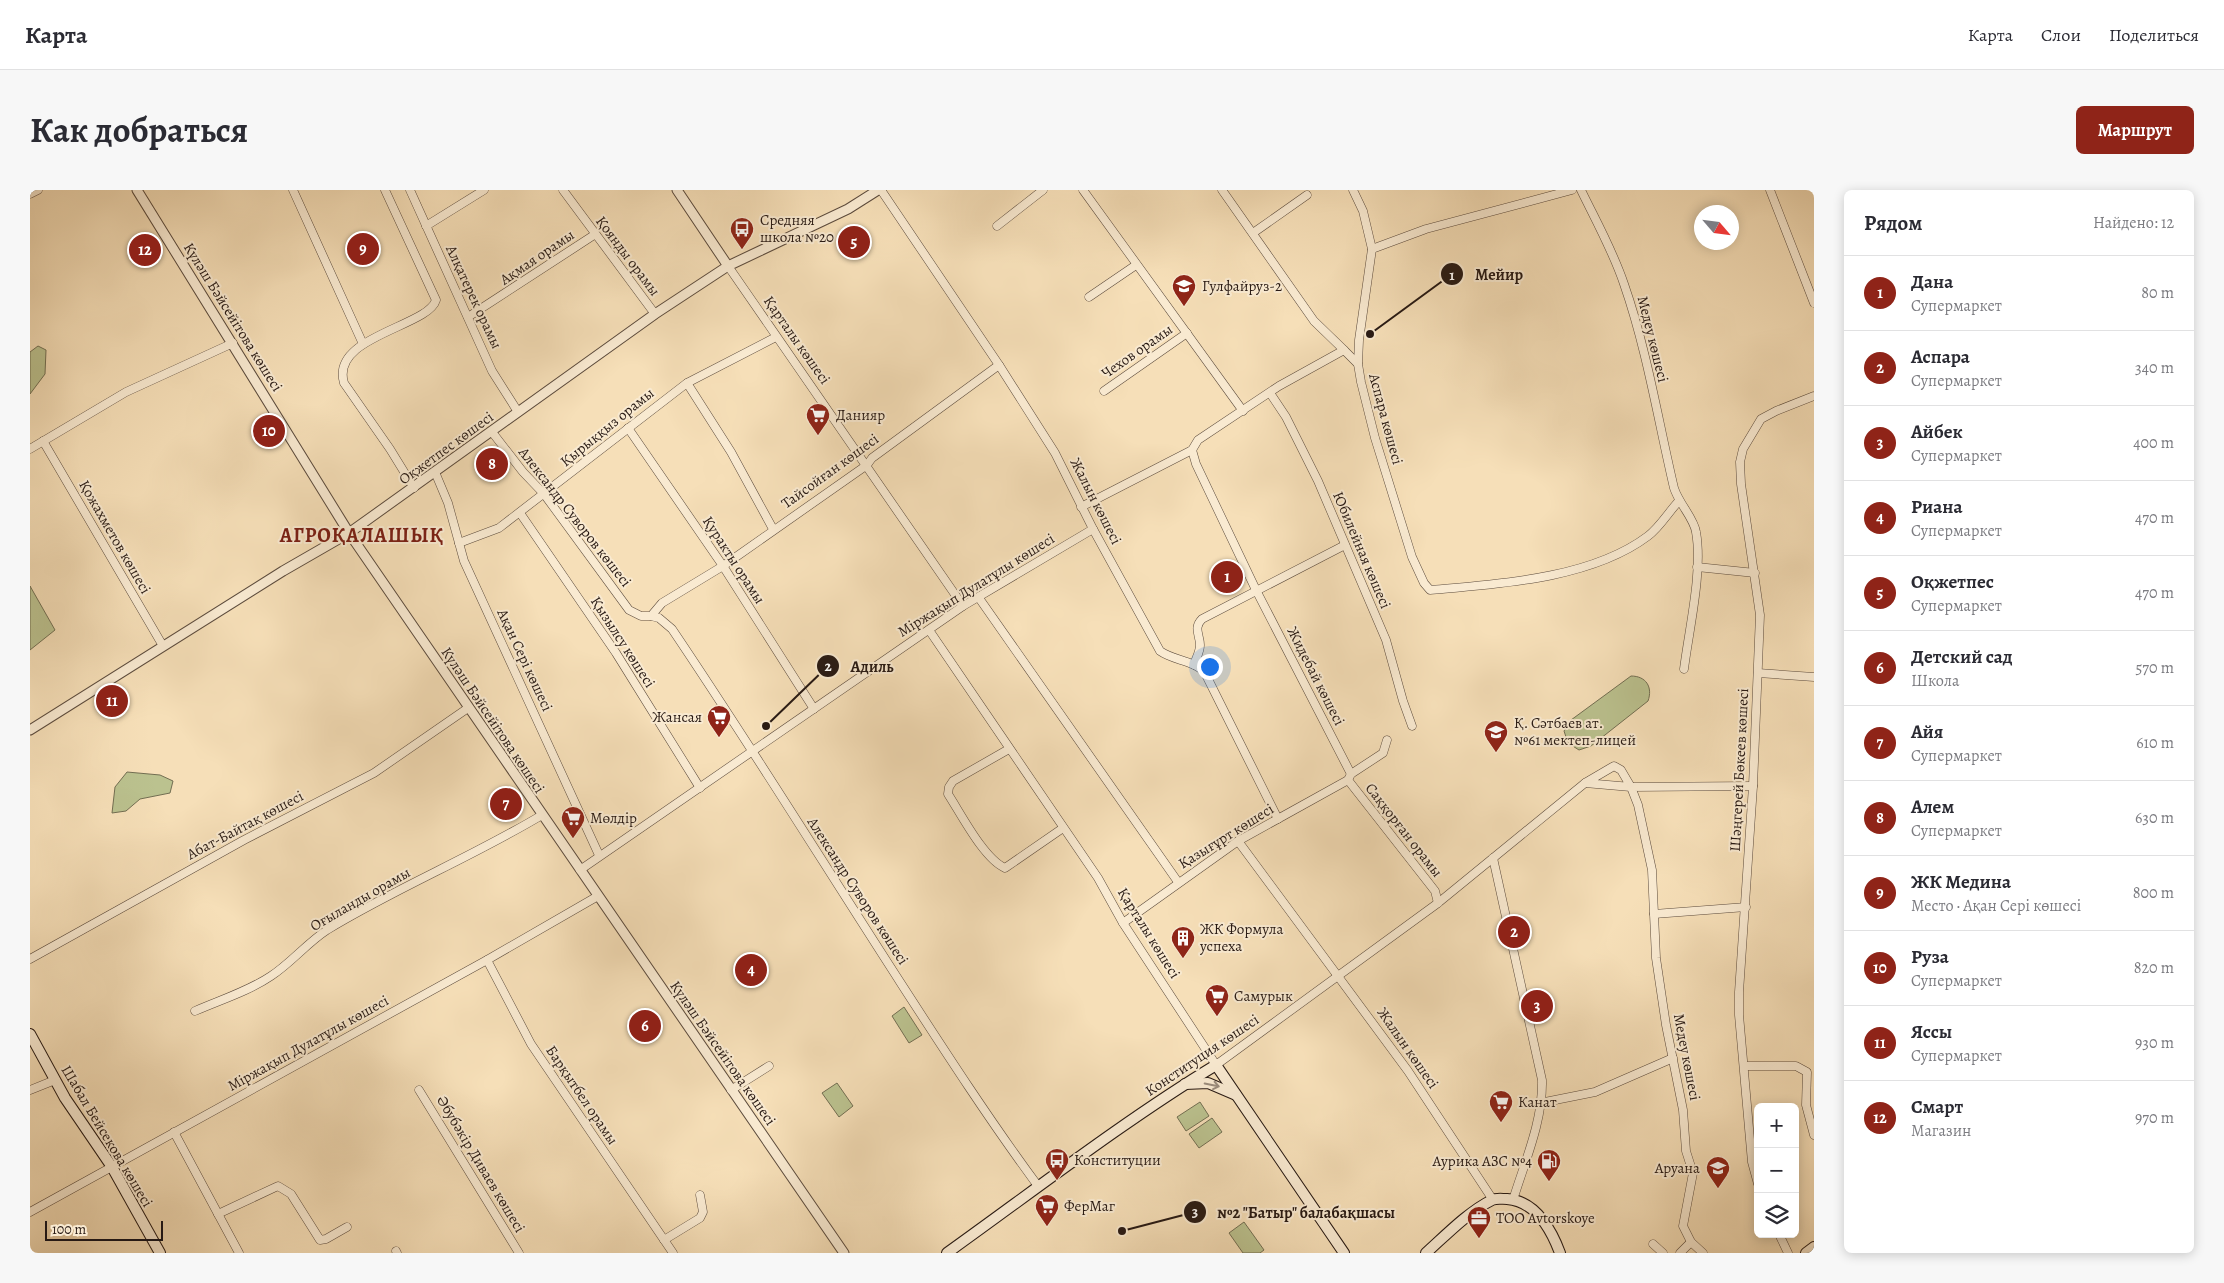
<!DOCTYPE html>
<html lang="ru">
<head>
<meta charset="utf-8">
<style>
  :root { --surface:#fff; --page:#f7f7f7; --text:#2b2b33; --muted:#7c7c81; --line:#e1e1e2; --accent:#8f2418 }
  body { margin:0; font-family:Alegreya,serif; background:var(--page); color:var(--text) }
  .controls { position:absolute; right:15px; bottom:15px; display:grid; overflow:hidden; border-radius:8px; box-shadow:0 2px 12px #0003 }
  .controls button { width:45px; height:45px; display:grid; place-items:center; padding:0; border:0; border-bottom:1px solid var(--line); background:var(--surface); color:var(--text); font:25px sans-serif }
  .compass { position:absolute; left:1664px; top:15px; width:45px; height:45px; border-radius:50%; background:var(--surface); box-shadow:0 2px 12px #0003; rotate:118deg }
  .scale { position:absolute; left:15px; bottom:12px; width:118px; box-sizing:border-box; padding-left:5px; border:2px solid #281a14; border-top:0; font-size:14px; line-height:18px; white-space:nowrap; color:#281a14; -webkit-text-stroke:4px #f9ead1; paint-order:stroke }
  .you { position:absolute; left:1179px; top:476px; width:18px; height:18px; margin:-12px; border:4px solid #fff; border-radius:50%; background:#1a73e8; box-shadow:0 0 0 8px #1a73e833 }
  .badge { display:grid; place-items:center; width:32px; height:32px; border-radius:50%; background:var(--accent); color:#fff; font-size:16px; font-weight:700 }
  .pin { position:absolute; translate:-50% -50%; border:2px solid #fff; box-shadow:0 1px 5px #0006 }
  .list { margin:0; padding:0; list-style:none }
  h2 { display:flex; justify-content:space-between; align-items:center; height:65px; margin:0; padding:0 20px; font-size:21px }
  h2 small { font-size:16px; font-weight:400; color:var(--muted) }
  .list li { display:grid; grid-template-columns:32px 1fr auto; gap:15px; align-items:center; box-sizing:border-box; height:75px; padding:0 20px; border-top:1px solid var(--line) }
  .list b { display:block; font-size:19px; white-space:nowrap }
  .list p { margin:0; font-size:16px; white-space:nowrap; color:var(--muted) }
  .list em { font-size:16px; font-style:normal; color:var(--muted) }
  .icon { flex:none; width:28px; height:28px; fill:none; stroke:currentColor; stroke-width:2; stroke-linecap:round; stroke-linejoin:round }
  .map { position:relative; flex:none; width:1784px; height:1063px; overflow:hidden; border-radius:8px }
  header { display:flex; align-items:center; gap:30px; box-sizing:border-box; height:70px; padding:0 25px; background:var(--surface); border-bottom:1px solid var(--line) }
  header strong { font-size:24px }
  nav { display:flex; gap:28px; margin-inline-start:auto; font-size:18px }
  .intro { display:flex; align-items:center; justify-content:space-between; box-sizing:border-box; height:120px; padding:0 30px }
  h1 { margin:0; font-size:35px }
  .button { padding:12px 22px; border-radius:8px; background:var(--accent); color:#fff; font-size:18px; font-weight:700 }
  main { display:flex; gap:30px; padding:0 30px }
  aside { flex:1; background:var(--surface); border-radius:8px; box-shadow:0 2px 12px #0003 }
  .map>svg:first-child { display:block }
  .green { fill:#bbc28f; stroke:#726e52 }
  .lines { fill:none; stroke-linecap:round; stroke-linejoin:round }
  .minor-casing { stroke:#5c4b3d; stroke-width:9 }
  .tertiary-casing { stroke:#5c4b3d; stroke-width:11 }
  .secondary-casing { stroke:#281a14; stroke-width:12 }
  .minor { stroke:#f9ead1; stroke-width:8 }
  .tertiary { stroke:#f9ead1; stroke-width:9 }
  .secondary { stroke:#f9ead1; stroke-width:10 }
  .oneway { stroke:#9b8c7c }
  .labels { text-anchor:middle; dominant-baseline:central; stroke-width:4; stroke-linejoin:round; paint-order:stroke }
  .poi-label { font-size:15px; fill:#281a14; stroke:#f9ead1; text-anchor:start }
  .street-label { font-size:15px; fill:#281a14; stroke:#f9ead1 }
  .district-label { font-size:20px; font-weight:bold; letter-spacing:1px; fill:#7a1f14; stroke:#f9ead1 }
  .leader { fill:none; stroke:#281a14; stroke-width:2 }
  .callout-dot { fill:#281a14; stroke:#f9ead1; stroke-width:2 }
  .mark-label { font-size:15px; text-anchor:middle; font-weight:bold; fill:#fff }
  .callout-label { font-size:16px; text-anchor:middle; font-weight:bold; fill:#281a14; stroke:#f9ead1; stroke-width:4; stroke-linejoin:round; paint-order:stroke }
</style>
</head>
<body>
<header>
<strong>Карта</strong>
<nav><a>Карта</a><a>Слои</a><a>Поделиться</a></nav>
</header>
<div class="intro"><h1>Как добраться</h1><a class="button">Маршрут</a></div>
<main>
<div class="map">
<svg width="1784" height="1063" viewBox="0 0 1784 1063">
  <rect width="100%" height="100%" fill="#f6dfb8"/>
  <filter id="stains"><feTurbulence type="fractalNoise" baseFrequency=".004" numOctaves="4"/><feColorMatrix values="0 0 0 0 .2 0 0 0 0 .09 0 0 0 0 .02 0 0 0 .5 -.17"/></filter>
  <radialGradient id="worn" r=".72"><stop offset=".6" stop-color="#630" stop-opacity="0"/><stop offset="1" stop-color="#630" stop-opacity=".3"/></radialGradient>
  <g class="green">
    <path d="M8,156L16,160L15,184L0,204V162Z"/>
    <path d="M0,396L25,440L0,460Z"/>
    <path d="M1601,486C1616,486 1623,497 1618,511L1561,556L1549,560L1538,553L1534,541L1541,530Z"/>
    <path d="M97,582L130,585L143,591L140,603L110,609L96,621L82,623L85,597Z"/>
    <path d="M874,817L892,845L879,853L862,826Z"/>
    <path d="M807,893L823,916L809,927L792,903Z"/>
    <path d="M1170,912L1179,926L1156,941L1147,927Z"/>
    <path d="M1182,928L1192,942L1169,958L1159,944Z"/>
    <path d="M1214,1032L1234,1060L1230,1063H1213L1199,1043Z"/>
  </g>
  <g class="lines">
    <g class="minor-casing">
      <g id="minor">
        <path d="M263,0L333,154"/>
        <path d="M355,0L406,110C398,137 300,146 314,193L360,259L384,298"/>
        <path d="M380,0L462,181L488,222"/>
        <path d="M533,0L625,124"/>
        <path d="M851,0L969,175L1025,263L1063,339L1130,461C1144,471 1164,470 1175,483L1248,629"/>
        <path d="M1053,0L1213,221"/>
        <path d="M1192,0L1284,131L1314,160"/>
        <path d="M1323,0L1333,21L1342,59L1329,150L1328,174L1331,192L1345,248L1382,367L1394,393L1400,400C1468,394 1561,389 1618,346C1629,338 1638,323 1648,312"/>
        <path d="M1551,0C1566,31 1583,61 1594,94C1617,160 1628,230 1644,298C1649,314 1664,328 1666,342C1673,381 1659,439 1654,479"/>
        <path d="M1740,0L1784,113"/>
        <path d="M0,4L8,0"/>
        <path d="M396,36L454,0"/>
        <path d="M967,36L1013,0"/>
        <path d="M1223,43L1277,5"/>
        <path d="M1342,59L1396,39L1542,0"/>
        <path d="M698,76L933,416"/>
        <path d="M1059,107L1106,75"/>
        <path d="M438,127L564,45"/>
        <path d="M657,193L701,262L743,339"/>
        <path d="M1074,201L1157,143"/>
        <path d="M1240,203L1256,227L1288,291L1356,450L1373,511L1382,536"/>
        <path d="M598,238L693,376L784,519"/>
        <path d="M462,242L493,282L514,304L599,420L611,426H621L632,413L693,376L837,275L842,268L969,175"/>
        <path d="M13,251L133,456"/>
        <path d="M0,259L96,202L203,153"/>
        <path d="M1162,260L1166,274L1226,400L1321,584"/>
        <path d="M405,282L418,313L434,371L569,665"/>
        <path d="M1051,317L1162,260L1168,250L1249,196L1314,160L1328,174"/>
        <path d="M490,323L586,463L670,598"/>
        <path d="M429,353L469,338L657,193L746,147"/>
        <path d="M1667,377L1725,383"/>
        <path d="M949,408L1148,692"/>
        <path d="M621,426L629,428L642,439C721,556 795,676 872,795C916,863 960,931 1008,996"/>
        <path d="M899,440L1068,688L1093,733L1186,875L1408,713L1555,593"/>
        <path d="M1164,475C1166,468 1170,462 1170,455C1170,445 1163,438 1172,429L1315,355"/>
        <path d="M1728,483L1784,487"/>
        <path d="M979,559L923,591L919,597L918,604C931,624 954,669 975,678L1033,638"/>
        <path d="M1584,576L1591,580L1601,597L1555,593Z"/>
        <path d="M1321,584L1353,563L1357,550"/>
        <path d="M1320,586L1318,590L1405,701L1408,713"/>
        <path d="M1208,651L1378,881L1463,1010"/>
        <path d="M1463,668L1512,890C1513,931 1495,971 1483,1010"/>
        <path d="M550,680L933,416L1063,339"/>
        <path d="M1624,724L1716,717"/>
        <path d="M1093,733L1208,651L1318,590"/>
        <path d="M0,769L214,650L344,583L438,518"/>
        <path d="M457,770L501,854L643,1063"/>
        <path d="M165,821C190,810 219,801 241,786C261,773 277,753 297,740C366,698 442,667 512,625"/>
        <path d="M1714,876H1766L1777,882L1776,915L1784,945"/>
        <path d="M0,900L25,890"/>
        <path d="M389,900L489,1063"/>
        <path d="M701,900L739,876"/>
        <path d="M1510,913L1565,902L1643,868"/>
        <path d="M144,942L209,1063"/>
        <path d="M1728,994L1722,972L1709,825V802L1723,596L1730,425L1711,294L1710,272L1713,259L1731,229L1746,221L1784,206"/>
        <path d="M0,1022L457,770L568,706"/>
        <path d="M188,1024L248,996L261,1004L290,1050L296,1049L317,1037"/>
        <path d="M1749,1044L1758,1063"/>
        <path d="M634,1050L670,1028L673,1022L670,1005"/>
        <path d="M1623,1054L1633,1063"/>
        <path d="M366,1061L367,1063"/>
        <path d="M1650,1063L1661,1052"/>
        <path d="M1673,1063L1661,1052L1653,1036L1663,983L1656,961L1653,920L1636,835L1626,768L1622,680L1608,615L1601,597L1723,596"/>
      </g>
    </g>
    <g class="tertiary-casing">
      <g id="tertiary">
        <path d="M107,0L319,343L814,1063"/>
        <path d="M647,0L698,76"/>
        <path d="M0,540L253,381L319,343L625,124L698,76L818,19L848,0"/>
      </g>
    </g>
    <g class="secondary-casing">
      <g id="secondary">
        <path d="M0,844L35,908L82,977L130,1063"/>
        <path d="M1155,894L1178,893L1206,905"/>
        <path d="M917,1063C1005,1000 1094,931 1186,875L1314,1063"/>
        <path d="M1396,1063C1416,1045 1438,1022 1462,1010C1466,1008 1472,1009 1477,1009C1505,1011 1521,1039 1530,1063"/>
        <path d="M1776,1063L1784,1057"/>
      </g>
    </g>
    <use href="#minor" class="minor"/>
    <use href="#tertiary" class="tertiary"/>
    <use href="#secondary" class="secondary"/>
  </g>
  <defs><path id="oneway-shaft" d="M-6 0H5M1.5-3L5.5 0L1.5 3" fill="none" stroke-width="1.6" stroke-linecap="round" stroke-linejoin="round" transform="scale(1.25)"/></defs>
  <use class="oneway" href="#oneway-shaft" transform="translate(1182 895) rotate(12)"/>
  <defs>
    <g id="bus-pin" transform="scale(1.25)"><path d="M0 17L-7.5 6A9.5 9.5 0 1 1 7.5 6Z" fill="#8f2418" stroke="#f9ead1"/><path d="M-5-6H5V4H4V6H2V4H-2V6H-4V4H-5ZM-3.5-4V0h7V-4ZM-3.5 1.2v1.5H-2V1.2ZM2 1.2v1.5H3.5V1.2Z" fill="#fff"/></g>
    <g id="school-pin" transform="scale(1.25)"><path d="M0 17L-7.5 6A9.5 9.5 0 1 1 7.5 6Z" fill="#8f2418" stroke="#f9ead1"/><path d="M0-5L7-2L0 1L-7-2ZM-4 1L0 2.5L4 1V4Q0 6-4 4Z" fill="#fff"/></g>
    <g id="supermarket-pin" transform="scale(1.25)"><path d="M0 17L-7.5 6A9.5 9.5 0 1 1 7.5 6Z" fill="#8f2418" stroke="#f9ead1"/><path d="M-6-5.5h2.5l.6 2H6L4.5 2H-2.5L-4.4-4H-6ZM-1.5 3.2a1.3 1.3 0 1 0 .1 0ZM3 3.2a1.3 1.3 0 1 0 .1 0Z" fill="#fff"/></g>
    <g id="building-pin" transform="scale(1.25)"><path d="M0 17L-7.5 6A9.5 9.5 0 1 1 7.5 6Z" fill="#8f2418" stroke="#f9ead1"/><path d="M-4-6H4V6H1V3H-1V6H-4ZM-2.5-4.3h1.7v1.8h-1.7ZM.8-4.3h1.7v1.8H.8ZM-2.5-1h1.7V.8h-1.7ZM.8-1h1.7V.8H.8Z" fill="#fff"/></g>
    <g id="fuel-pin" transform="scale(1.25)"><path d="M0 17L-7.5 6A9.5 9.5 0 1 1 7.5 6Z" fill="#8f2418" stroke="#f9ead1"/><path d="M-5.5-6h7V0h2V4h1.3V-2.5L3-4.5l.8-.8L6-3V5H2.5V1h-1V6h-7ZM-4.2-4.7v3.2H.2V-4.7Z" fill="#fff"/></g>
    <g id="office-pin" transform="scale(1.25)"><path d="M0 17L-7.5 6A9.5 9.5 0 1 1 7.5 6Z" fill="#8f2418" stroke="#f9ead1"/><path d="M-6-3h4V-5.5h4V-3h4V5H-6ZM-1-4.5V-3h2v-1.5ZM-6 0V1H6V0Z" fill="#fff"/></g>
  </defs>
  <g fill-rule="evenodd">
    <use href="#bus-pin" x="712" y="39"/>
    <use href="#school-pin" x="1154" y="96"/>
    <use href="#supermarket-pin" x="788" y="225"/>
    <use href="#supermarket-pin" x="689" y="527"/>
    <use href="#school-pin" x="1466" y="542"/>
    <use href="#supermarket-pin" x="543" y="628"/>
    <use href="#building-pin" x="1153" y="748"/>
    <use href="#supermarket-pin" x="1187" y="806"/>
    <use href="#supermarket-pin" x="1471" y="912"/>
    <use href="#bus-pin" x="1027" y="970"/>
    <use href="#fuel-pin" x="1519" y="971"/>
    <use href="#school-pin" x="1688" y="978"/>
    <use href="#supermarket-pin" x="1017" y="1016"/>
    <use href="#office-pin" x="1449" y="1028"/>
  </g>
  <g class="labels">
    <g class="poi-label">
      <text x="730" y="30">Средняя<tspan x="730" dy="17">школа №20</tspan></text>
      <text x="1172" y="96">Гулфайруз-2</text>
      <text x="806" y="225">Данияр</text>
      <text x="672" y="527" text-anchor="end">Жансая</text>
      <text x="1484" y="533">Қ. Сәтбаев ат.<tspan x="1484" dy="17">№61 мектеп-лицей</tspan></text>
      <text x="560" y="628">Мөлдiр</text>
      <text x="1170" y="739">ЖК Формула<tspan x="1170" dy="17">успеха</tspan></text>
      <text x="1204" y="806">Самурык</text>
      <text x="1488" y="912">Канат</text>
      <text x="1044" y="970">Конституции</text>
      <text x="1502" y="971" text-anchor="end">Аурика АЗС №4</text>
      <text x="1670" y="978" text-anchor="end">Аруана</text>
      <text x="1034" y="1016">ФерМаг</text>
      <text x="1466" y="1028">ТОО Avtorskoye</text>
    </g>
    <g class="street-label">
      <text transform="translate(598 66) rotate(53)">Қоянды орамы</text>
      <text transform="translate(507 67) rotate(-34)">Ақмая орамы</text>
      <text transform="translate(444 107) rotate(65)">Алқатерек орамы</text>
      <text transform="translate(203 127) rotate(58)">Күләш Бәйсейітова көшесі</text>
      <text transform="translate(1623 149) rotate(76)">Медеу көшесі</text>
      <text transform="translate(767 150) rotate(55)">Қарталы көшесі</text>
      <text transform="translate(1107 161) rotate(-35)">Чехов орамы</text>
      <text transform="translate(1356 229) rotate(75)">Аспара көшесі</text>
      <text transform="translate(577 237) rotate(-39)">Қырыққыз орамы</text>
      <text transform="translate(416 258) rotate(-36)">Оқжетпес көшесі</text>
      <text transform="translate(800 281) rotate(-36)">Тайсойған көшесі</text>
      <text transform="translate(1066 311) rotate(63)">Жалын көшесі</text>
      <text transform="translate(545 327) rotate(52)">Александр Суворов көшесі</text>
      <text transform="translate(85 347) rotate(60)">Қожахметов көшесі</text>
      <text transform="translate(1332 360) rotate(67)">Юбилейная көшесі</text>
      <text transform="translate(704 370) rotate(57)">Қуракты орамы</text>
      <text transform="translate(946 395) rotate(-32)">Міржақып Дулатұлы көшесі</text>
      <text transform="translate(593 452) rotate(57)">Қызылсу көшесі</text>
      <text transform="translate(495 470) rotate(65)">Ақан Сері көшесі</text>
      <text transform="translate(1286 486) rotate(63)">Жидебай көшесі</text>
      <text transform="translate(463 530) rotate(56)">Күләш Бәйсейітова көшесі</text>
      <text transform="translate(1709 580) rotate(-87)">Шәңгерей Бөкеев көшесі</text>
      <text transform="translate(215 635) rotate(-28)">Абат-Байтақ көшесі</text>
      <text transform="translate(1374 640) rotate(52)">Саққорған орамы</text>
      <text transform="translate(1196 646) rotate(-32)">Қазығұрт көшесі</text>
      <text transform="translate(828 701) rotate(57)">Александр Суворов көшесі</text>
      <text transform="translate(330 709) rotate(-30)">Оғыланды орамы</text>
      <text transform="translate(1119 743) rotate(58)">Қарталы көшесі</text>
      <text transform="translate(278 853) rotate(-29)">Міржақып Дулатұлы көшесі</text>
      <text transform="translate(1378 858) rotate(55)">Жалын көшесі</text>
      <text transform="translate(693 863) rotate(55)">Күләш Бәйсейітова көшесі</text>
      <text transform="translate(1172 865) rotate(-34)">Конституция көшесі</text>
      <text transform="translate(1657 867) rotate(79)">Медеу көшесі</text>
      <text transform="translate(552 905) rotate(56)">Барқытбел орамы</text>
      <text transform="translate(77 946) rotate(59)">Шабал Бейсекова көшесі</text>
      <text transform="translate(451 974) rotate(59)">Әбубәкір Диваев көшесі</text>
    </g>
    <g class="district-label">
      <text x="332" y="345">АГРОҚАЛАШЫҚ</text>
    </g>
  </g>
  <path class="leader" d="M1340 144L1422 84M736 536L798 476M1092 1041L1165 1022"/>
  <g class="callout-dot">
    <circle cx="1340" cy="144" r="5"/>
    <circle cx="736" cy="536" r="5"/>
    <circle cx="1092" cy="1041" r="5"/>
    <circle cx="1422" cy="84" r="12"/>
    <circle cx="798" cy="476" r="12"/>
    <circle cx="1165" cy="1022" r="12"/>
  </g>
  <g class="mark-label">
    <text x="1422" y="90">1</text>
    <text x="798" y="481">2</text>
    <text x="1165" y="1027">3</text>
  </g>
  <g class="callout-label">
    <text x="1469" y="90">Мейир</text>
    <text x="842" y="482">Адиль</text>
    <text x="1276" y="1028">№2 "Батыр" балабақшасы</text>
  </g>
  <rect width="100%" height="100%" filter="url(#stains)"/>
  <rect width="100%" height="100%" fill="url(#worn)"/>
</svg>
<div class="controls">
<button>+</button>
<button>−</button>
<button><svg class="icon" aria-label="layers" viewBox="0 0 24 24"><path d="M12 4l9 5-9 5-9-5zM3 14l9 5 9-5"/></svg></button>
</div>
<svg class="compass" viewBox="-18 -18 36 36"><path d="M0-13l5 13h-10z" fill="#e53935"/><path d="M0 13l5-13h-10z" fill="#7c7c81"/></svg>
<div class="scale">100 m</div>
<div class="you"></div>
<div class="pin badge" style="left:1197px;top:387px">1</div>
<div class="pin badge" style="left:1484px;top:742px">2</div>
<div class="pin badge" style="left:1507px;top:816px">3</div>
<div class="pin badge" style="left:721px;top:780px">4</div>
<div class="pin badge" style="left:824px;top:52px">5</div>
<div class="pin badge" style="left:615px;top:836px">6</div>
<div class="pin badge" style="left:476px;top:614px">7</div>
<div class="pin badge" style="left:462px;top:274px">8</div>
<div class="pin badge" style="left:333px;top:59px">9</div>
<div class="pin badge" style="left:239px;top:241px">10</div>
<div class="pin badge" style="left:82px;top:511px">11</div>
<div class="pin badge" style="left:115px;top:60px">12</div>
</div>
<aside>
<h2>Рядом<small>Найдено: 12</small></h2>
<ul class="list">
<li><span class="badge">1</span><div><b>Дана</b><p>Супермаркет</p></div><em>80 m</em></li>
<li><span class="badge">2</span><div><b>Аспара</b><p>Супермаркет</p></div><em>340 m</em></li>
<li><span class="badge">3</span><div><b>Айбек</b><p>Супермаркет</p></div><em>400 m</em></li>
<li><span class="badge">4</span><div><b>Риана</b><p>Супермаркет</p></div><em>470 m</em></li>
<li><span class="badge">5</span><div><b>Оқжетпес</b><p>Супермаркет</p></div><em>470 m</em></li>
<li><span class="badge">6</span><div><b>Детский сад</b><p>Школа</p></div><em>570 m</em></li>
<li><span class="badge">7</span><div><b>Айя</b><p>Супермаркет</p></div><em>610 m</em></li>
<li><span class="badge">8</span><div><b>Алем</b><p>Супермаркет</p></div><em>630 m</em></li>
<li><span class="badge">9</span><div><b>ЖК Медина</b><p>Место · Ақан Сері көшесі</p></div><em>800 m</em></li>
<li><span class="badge">10</span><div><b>Руза</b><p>Супермаркет</p></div><em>820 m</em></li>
<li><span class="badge">11</span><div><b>Яссы</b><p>Супермаркет</p></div><em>930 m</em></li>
<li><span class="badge">12</span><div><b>Смарт</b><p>Магазин</p></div><em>970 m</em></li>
</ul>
</aside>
</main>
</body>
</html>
